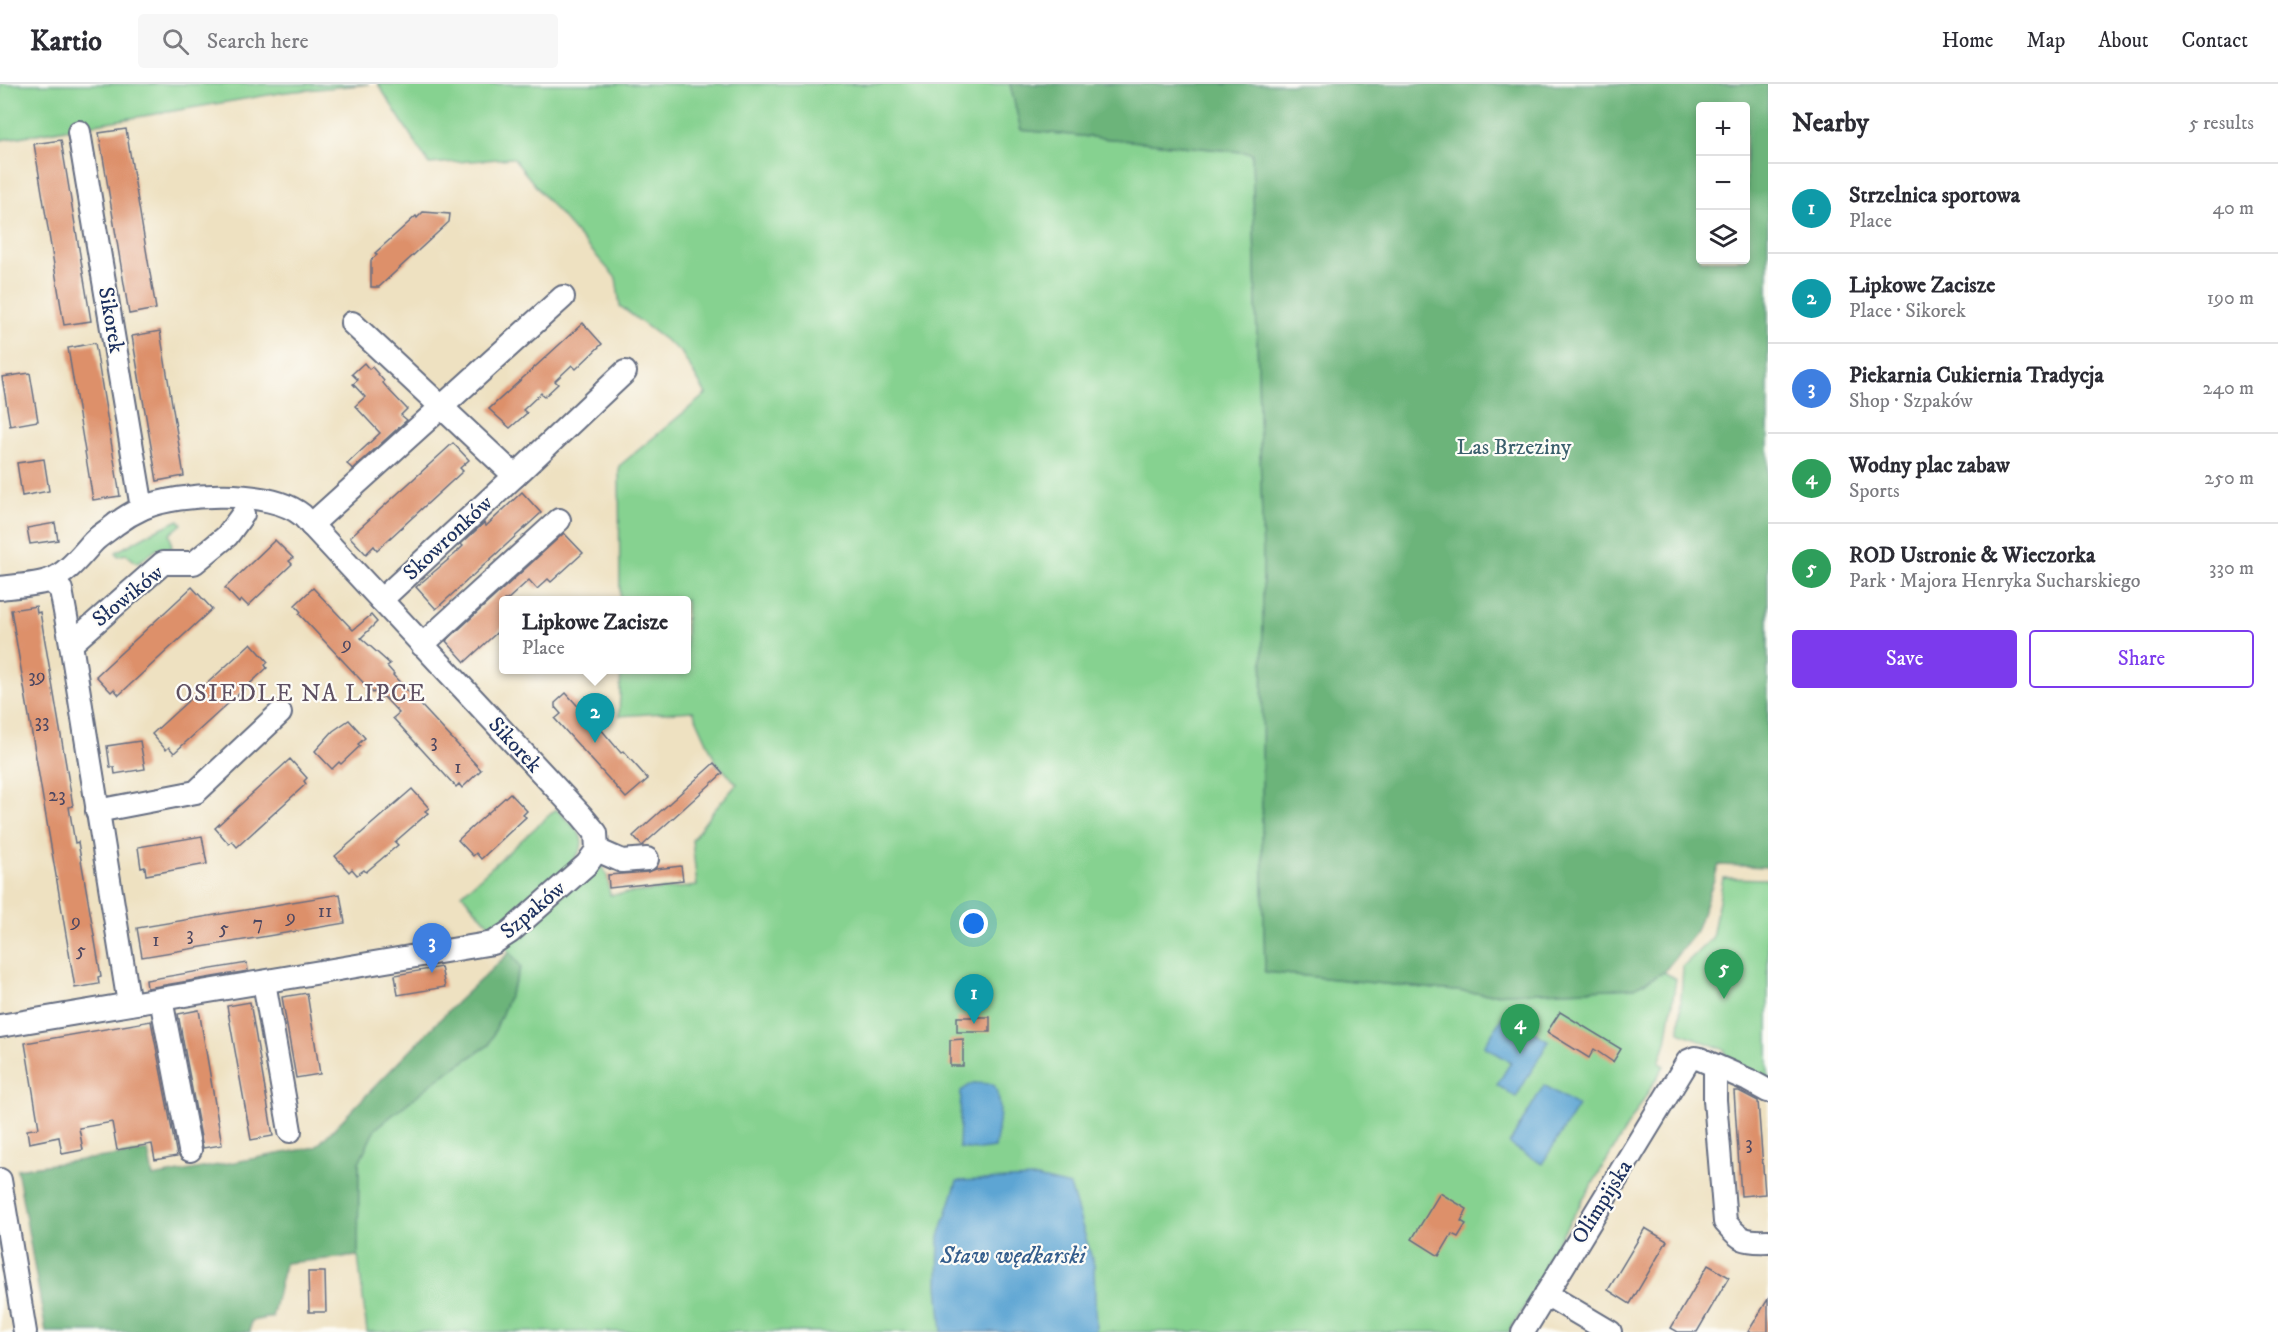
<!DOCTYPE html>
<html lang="en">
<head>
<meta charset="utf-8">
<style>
  :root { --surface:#fff; --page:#f7f7f7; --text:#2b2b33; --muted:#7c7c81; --line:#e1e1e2; --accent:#7c3aed }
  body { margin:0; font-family:"IM FELL DW Pica",serif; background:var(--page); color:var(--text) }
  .controls { position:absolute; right:18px; top:18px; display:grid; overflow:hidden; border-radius:6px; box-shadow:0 3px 9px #0003 }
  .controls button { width:54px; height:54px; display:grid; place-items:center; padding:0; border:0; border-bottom:2px solid var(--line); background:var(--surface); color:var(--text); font:30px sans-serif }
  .you { position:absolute; left:974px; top:840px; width:21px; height:21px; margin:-15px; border:4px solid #fff; border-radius:50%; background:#1a73e8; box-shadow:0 0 0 9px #1a73e833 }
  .badge { display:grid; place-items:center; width:39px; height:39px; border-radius:50%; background:var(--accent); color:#fff; font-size:20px; font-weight:700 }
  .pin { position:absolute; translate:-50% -50px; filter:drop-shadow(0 2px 3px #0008) }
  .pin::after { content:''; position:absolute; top:32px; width:21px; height:18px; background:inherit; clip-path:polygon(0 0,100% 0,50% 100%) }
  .popup { position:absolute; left:499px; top:512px; width:192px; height:78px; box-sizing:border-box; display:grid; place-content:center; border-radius:6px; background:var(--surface); filter:drop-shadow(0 2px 4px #0005); font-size:20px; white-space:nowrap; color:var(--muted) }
  .popup b { font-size:22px; color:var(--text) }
  .popup::after { content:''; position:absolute; left:50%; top:100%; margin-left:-12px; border:12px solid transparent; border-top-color:var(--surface) }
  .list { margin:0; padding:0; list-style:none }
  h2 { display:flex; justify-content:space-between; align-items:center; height:78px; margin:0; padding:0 24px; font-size:26px }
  h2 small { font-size:20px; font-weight:400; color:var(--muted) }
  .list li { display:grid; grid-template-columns:39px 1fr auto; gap:18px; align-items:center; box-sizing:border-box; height:90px; padding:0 24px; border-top:2px solid var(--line) }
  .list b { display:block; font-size:22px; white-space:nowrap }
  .list p { margin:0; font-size:20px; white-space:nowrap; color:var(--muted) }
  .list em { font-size:20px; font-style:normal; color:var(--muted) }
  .actions { display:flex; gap:12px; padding:18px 24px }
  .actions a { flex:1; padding:14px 0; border:2px solid var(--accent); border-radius:6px; text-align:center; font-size:21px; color:var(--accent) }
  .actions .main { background:var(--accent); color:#fff }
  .icon { flex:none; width:33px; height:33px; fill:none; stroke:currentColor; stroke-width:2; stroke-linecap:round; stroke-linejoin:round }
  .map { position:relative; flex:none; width:1768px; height:1248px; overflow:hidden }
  header { display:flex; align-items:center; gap:36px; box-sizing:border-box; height:84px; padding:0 30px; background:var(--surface); border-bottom:2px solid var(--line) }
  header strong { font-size:28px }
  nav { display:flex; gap:33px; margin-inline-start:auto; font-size:21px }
  .search { width:420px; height:54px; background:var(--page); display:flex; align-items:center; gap:15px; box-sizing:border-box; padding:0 21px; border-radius:6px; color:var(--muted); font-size:22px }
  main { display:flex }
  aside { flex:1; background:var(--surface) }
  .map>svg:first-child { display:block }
  .green { fill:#86d290; stroke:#508077; stroke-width:1.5 }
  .forest { fill:#6cb47a; stroke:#44726c; stroke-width:1.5; fill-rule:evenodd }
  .water { fill:#5da5d3; stroke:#3c6a98; stroke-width:1.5 }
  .building { fill:#dd906b }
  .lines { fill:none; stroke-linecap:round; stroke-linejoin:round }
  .minor-casing { stroke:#656d81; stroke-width:26 }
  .minor { stroke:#fff; stroke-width:22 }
  .labels { text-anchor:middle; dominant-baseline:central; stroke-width:4.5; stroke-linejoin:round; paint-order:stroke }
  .number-label { font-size:20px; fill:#4c4761 }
  .street-label { font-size:22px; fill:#1b2f5e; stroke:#fdfcf7 }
  .park-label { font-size:22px; fill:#3b606d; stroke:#fdfcf7 }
  .neighbourhood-label { font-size:24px; letter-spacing:1.5px; fill:#5f5163; stroke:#fdfcf7 }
  .water-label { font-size:24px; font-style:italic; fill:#355e8d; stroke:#fdfcf7 }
</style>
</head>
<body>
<header>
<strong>Kartio</strong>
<div class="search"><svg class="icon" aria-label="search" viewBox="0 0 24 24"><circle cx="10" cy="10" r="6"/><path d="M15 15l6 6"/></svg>Search here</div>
<nav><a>Home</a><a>Map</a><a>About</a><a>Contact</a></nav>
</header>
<main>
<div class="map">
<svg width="1768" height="1248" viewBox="0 0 1768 1248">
  <rect width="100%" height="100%" fill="#fdfcf7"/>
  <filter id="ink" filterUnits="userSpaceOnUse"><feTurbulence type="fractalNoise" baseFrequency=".0167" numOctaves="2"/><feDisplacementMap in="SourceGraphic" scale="12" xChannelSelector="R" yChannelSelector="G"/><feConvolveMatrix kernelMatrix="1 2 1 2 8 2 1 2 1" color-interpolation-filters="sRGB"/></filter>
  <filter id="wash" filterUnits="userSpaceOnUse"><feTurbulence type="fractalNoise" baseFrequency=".008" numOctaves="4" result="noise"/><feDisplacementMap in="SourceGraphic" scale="24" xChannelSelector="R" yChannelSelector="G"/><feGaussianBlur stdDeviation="1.35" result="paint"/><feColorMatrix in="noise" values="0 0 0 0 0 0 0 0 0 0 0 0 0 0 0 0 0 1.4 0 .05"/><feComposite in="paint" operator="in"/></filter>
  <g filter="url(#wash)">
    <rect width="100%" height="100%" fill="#eee1c1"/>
    <g class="green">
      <path d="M0,0H369L286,8L0,56Z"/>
      <path d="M378,0H1010L1021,46L1252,69L1263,472L1262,750L1265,888L1486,910L1634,904L1664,888L1676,895L1666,958L1659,979L1664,982L1544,1180L1549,1183L1509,1248H367L358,1172L359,1078L375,1045L440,993L489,961L521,883L505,862L596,781H601L607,791L610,811L697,802L692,756L711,730L737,700L716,678L693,627L619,632L621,586H686V516H620L619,382L706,310L681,268L620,222L616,194L548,117L513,74L429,80Z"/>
      <path d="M179,436L182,440L170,450L172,464H159L137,479L126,470L118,472L116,468L154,447Z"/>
      <path d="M556,725C563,733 577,743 581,753C582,757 582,763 580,767C568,787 515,832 494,846L462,810Z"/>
      <path d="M1723,794L1768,795V999L1726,977L1725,966L1679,948L1683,882L1712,854Z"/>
    </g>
    <g class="forest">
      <path d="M1010,0H1768V783L1719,781L1696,847L1664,888L1634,904L1486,910L1265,888L1262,750L1263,472L1252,69L1021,46ZM1700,22H1746V176H1700Z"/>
      <path d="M510,868L521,883L489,961L440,993L375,1045L359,1078L358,1172L285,1179L272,1233L251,1237L250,1248H46L17,1085L148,1067L153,1093L316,1063L457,918Z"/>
    </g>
    <g class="water">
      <path d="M1504,930L1549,957L1516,1013L1497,1001L1511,978L1484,962Z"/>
      <path d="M973,999L993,1000C1005,1018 998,1044 995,1064L979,1066L959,1064L961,1007Z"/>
      <path d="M1544,1001L1578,1022L1542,1080L1509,1060Z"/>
      <path d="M1037,1094L1070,1102L1094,1181L1096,1248H942L938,1200L939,1153L957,1097Z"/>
    </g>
    <g id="blocks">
      <g class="building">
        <path d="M126,45L156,225L129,230L99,49Z"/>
        <path d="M61,56L91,237L64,241L34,60Z"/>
        <path d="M423,128L450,130L449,138L379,203H371V176L377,171L375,169L416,132L417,134Z"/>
        <path d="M583,239L602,260L576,285L572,281L555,297L558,300L544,313L541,309L523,326L527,329L510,344L489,325Z"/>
        <path d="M160,247L184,392L157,397L132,252Z"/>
        <path d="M95,259L120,412L93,416L68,264Z"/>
        <path d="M364,279L369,285L372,283L384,297L383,299L388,305L407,325L401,331L407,336L353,385L347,380L380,349L355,322L365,313L353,300L358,296L352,290Z"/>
        <path d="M30,289L38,337L10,342L2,293Z"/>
        <path d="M453,359L469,376L460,384L463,387L377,466L374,462L366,470L350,453Z"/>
        <path d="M44,375L49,407L22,412L17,379Z"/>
        <path d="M522,408L541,429L436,525L416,503L455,470L463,462L461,460L484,439L486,442Z"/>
        <path d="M55,439L58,456L30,460L27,444Z"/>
        <path d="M564,449L583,469L551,498L548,495L537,505L529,496L507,516H504V542L465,578L446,557Z"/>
        <path d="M275,456L293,474L289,477L292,480L248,522L242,516L239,519L225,504Z"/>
        <path d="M192,503L212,525L119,611L114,605L111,608L96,592Z"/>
        <path d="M313,504L353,546L371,531L377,538L361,554L390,580L387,582L394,590L393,591L481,686L462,704L459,700L456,703L393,634L399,629L383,612L381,614L375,607L373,609L299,530L301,528L295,521Z"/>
        <path d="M36,522L37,529L40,528L73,722L69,723L75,759L78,758L101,892L98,893L99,900L75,904L11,526Z"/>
        <path d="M251,559L268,578L265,581L267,584L174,669L169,663L166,666L152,650Z"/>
        <path d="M566,609L585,630L584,625L621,669L623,667L648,695L626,714L555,635L561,630L555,623V619Z"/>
        <path d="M349,636L365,654L358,660L360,662L341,680L339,678L332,685L315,667L333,647Z"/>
        <path d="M140,657L145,685L115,690L114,683H110L107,662Z"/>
        <path d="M290,675L307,694L304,697L306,700L237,763L232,757L229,760L215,744Z"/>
        <path d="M714,679L723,689L642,762L633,752Z"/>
        <path d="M412,705L429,724L425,727L428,729L395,758L398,761L366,788L364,786L357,791L352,785L349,788L335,772Z"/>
        <path d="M510,709L527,727L523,731L526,733L481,775L476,769L473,772L458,756Z"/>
        <path d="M202,752L207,780L146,791L145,783L141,784L138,763Z"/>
        <path d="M681,782L683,796L609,804L608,791L648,788L656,785Z"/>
        <path d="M340,810L345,839L142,873L137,844Z"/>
        <path d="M247,879L248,887L147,904L146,896Z"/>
        <path d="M441,883L445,903L398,911L395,891Z"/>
        <path d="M307,909L320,990L296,994L282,913Z"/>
        <path d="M250,918L273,1052L251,1056L227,922Z"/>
        <path d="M199,926L222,1061L203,1064L178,930Z"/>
        <path d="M1560,928L1621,965L1613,978L1594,965L1589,974L1547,948Z"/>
        <rect x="957" y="933" width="33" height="15"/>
        <path d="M151,937L177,1072L155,1076L152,1060L117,1066L112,1038L79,1044L83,1066L62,1070L59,1053L29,1059L27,1046L39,1044L25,959Z"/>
        <path d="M963,955V982H950V956Z"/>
        <path d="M1734,1007H1739L1758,1017L1765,1110L1741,1112Z"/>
        <path d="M1440,1109L1467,1125L1461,1137L1466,1140L1458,1153L1452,1150L1439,1172L1412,1155Z"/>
        <path d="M1645,1144L1667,1157L1630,1220L1608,1206Z"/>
        <path d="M1708,1181L1729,1193L1697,1248H1678L1671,1244Z"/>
        <path d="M308,1188H325L326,1228H309Z"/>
        <path d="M1768,1215V1248H1748Z"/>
      </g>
    </g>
  </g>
  <g filter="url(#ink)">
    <use href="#blocks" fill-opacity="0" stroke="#656d81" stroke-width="1.5"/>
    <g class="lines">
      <g class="minor-casing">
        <g id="minor">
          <path d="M79,48L142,424"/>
          <path d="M352,239L515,392L381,516"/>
          <path d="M515,392L625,288"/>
          <path d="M311,441L563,213"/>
          <path d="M50,496L61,506L71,560L129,920"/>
          <path d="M0,504C14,502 37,501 50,496C68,489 81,471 94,457C100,451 109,446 116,440C124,434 134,428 143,424C180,408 271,405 302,431L581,731L596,749L597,766L587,780L510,848L493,859L0,942"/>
          <path d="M71,560L163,479H194L227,452L243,430"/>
          <path d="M422,561L559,436"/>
          <path d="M97,727L196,708L280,629"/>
          <path d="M597,766L622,777L647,775"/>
          <path d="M264,898L290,1047"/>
          <path d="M161,915L190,1066"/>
          <path d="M1715,982V1016L1725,1138C1740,1156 1744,1158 1768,1157"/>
          <path d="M0,1096L25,1248"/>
          <path d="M1546,1210L1610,1248"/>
          <path d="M1523,1248L1688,977L1695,974L1700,975L1748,996L1768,1007"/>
        </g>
      </g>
      <use href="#minor" class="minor"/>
    </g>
  </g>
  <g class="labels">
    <g class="number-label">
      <text x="347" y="560">9</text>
      <text x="37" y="592">39</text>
      <text x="42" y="637">33</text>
      <text x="434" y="657">3</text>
      <text x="458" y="683">1</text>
      <text x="57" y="711">23</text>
      <text x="325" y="827">11</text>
      <text x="291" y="833">9</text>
      <text x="76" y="837">9</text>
      <text x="258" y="839">7</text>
      <text x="224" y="844">5</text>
      <text x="190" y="850">3</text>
      <text x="156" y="856">1</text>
      <text x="81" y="866">5</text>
      <text x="1749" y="1059">3</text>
    </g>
    <g class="street-label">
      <text transform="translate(111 236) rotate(80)">Sikorek</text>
      <text transform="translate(448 454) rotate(-43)">Skowronków</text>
      <text transform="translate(128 512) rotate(-39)">Słowików</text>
      <text transform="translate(515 661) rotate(47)">Sikorek</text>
      <text transform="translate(533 826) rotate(-40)">Szpaków</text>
      <text transform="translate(1602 1118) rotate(-58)">Olimpijska</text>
    </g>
    <g class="park-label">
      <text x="1514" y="363">Las Brzeziny</text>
    </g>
    <g class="neighbourhood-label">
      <text x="301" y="610">OSIEDLE NA LIPCE</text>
    </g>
    <g class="water-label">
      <text x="1013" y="1172">Staw wędkarski</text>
    </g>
  </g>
</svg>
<div class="controls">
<button>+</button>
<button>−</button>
<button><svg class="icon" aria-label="layers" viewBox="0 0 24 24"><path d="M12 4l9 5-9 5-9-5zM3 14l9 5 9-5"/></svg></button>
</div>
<div class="you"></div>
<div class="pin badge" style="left:974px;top:940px;background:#0f9aa8">1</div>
<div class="pin badge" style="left:595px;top:659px;background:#0f9aa8">2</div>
<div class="popup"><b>Lipkowe Zacisze</b>Place</div>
<div class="pin badge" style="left:432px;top:889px;background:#3f7fe0">3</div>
<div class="pin badge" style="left:1520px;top:970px;background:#2e9e5b">4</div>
<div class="pin badge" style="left:1724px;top:915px;background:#2e9e5b">5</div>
</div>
<aside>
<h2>Nearby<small>5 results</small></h2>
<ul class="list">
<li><span class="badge" style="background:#0f9aa8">1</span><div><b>Strzelnica sportowa</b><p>Place</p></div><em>40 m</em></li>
<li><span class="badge" style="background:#0f9aa8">2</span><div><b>Lipkowe Zacisze</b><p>Place · Sikorek</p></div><em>190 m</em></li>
<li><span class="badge" style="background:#3f7fe0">3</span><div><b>Piekarnia Cukiernia Tradycja</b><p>Shop · Szpaków</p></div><em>240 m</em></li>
<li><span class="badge" style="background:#2e9e5b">4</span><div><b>Wodny plac zabaw</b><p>Sports</p></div><em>250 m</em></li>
<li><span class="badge" style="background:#2e9e5b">5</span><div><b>ROD Ustronie &amp; Wieczorka</b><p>Park · Majora Henryka Sucharskiego</p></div><em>330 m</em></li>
</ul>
<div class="actions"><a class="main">Save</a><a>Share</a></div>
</aside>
</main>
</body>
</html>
